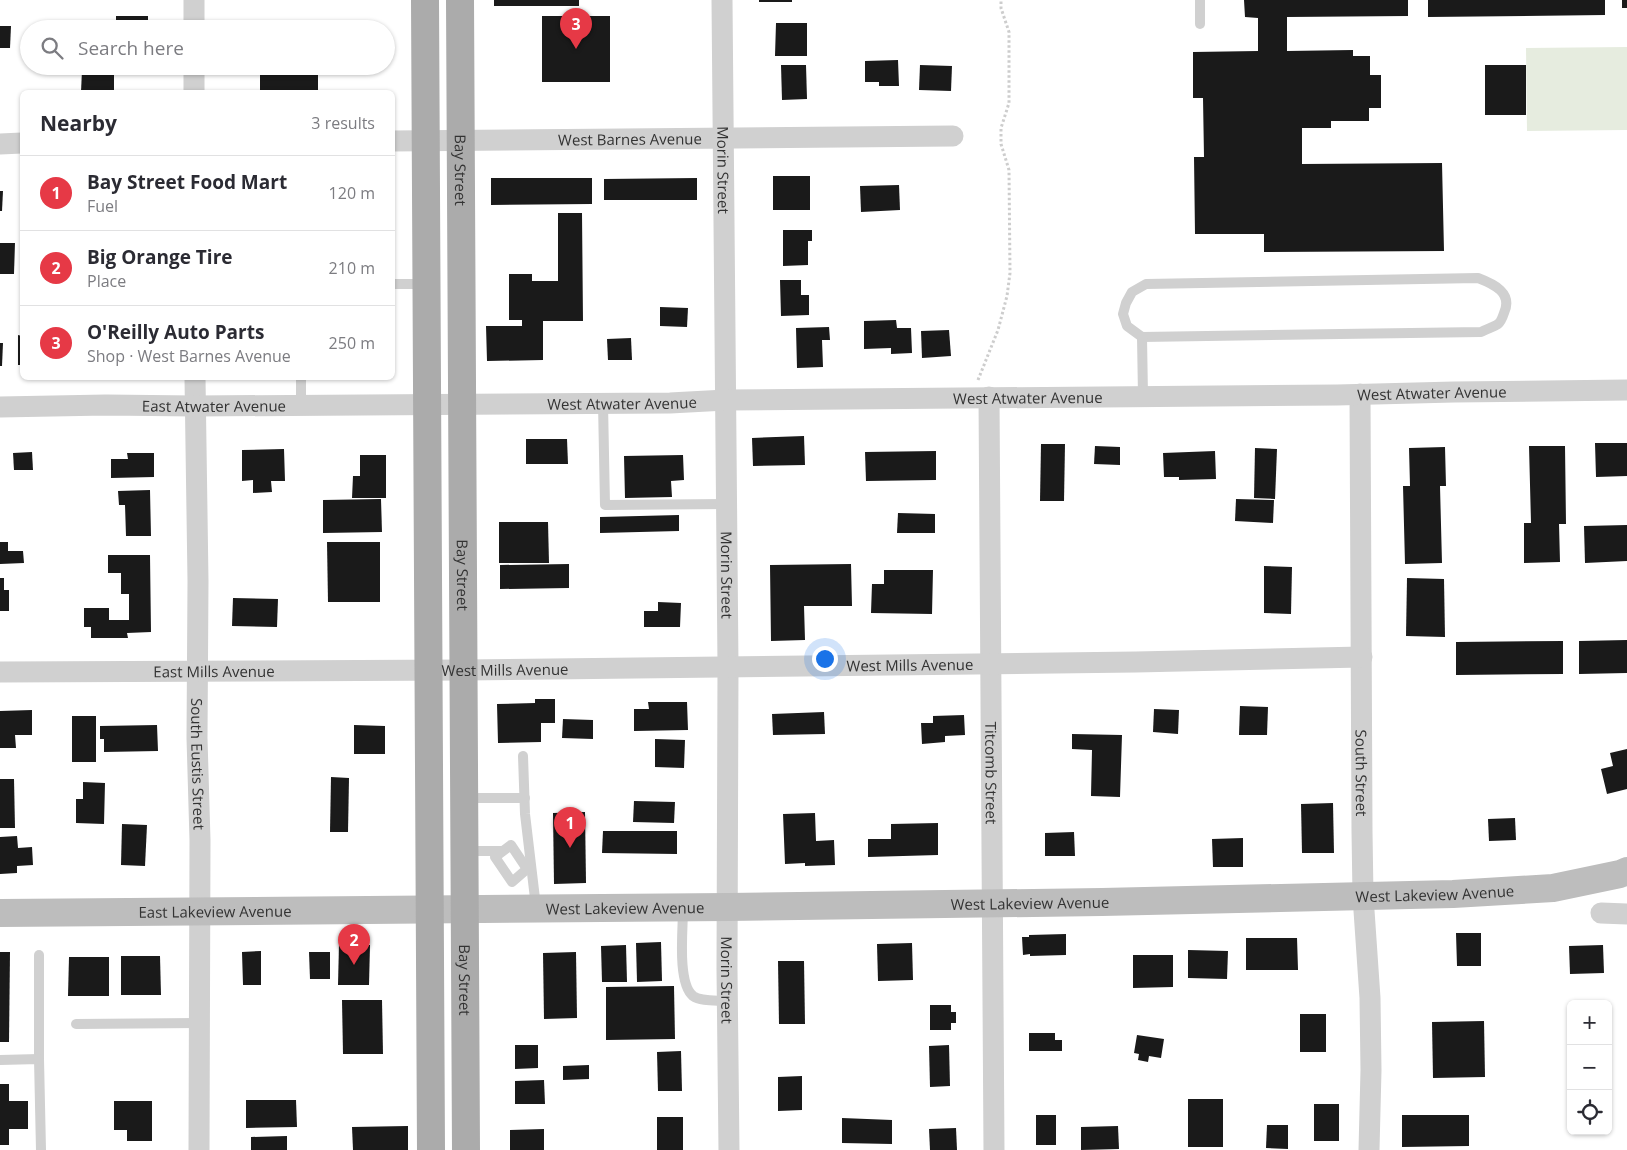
<!DOCTYPE html>
<html lang="en">
<head>
<meta charset="utf-8">
<style>
  :root { --surface:#fff; --page:#f7f7f7; --text:#2b2b33; --muted:#7c7c81; --line:#e1e1e2; --accent:#e63946 }
  body { margin:0; font-family:"Open Sans",sans-serif; background:var(--page); color:var(--text) }
  .controls { position:absolute; right:15px; bottom:15px; display:grid; overflow:hidden; border-radius:8px; box-shadow:0 1px 4px #0004 }
  .controls button { width:45px; height:45px; display:grid; place-items:center; padding:0; border:0; border-bottom:1px solid var(--line); background:var(--surface); color:var(--text); font:25px sans-serif }
  .you { position:absolute; left:824px; top:658px; width:18px; height:18px; margin:-12px; border:4px solid #fff; border-radius:50%; background:#1a73e8; box-shadow:0 0 0 8px #1a73e833 }
  .badge { display:grid; place-items:center; width:32px; height:32px; border-radius:50%; background:var(--accent); color:#fff; font-size:16px; font-weight:700 }
  .pin { position:absolute; translate:-50% -41px; filter:drop-shadow(0 1px 2px #0008) }
  .pin::after { content:''; position:absolute; top:26px; width:18px; height:15px; background:inherit; clip-path:polygon(0 0,100% 0,50% 100%) }
  .list { margin:0; padding:0; list-style:none }
  h2 { display:flex; justify-content:space-between; align-items:center; height:65px; margin:0; padding:0 20px; font-size:21px }
  h2 small { font-size:16px; font-weight:400; color:var(--muted) }
  .list li { display:grid; grid-template-columns:32px 1fr auto; gap:15px; align-items:center; box-sizing:border-box; height:75px; padding:0 20px; border-top:1px solid var(--line) }
  .list b { display:block; font-size:19px; white-space:nowrap }
  .list p { margin:0; font-size:16px; white-space:nowrap; color:var(--muted) }
  .list em { font-size:16px; font-style:normal; color:var(--muted) }
  .icon { flex:none; width:28px; height:28px; fill:none; stroke:currentColor; stroke-width:2; stroke-linecap:round; stroke-linejoin:round }
  .map { position:relative; flex:none; width:1627px; height:1150px; overflow:hidden }
  .search { position:absolute; background:var(--surface); box-shadow:0 1px 4px #0004; left:20px; top:20px; width:375px; height:55px; display:flex; align-items:center; gap:12px; box-sizing:border-box; padding:0 18px; border-radius:28px; color:var(--muted); font-size:19px }
  .panel { position:absolute; background:var(--surface); box-shadow:0 1px 4px #0004; left:20px; top:90px; width:375px; height:290px; border-radius:8px }
  .map>svg:first-child { display:block }
  .green { fill:#e6ecdf }
  .building { fill:#1a1a1a }
  .lines { fill:none; stroke-linecap:round; stroke-linejoin:round }
  .path { stroke:#cdcdcd; stroke-width:3; stroke-dasharray:2.5 2.5; stroke-linecap:butt }
  .lane { stroke:#d0d0d0; stroke-width:10 }
  .street { stroke:#d0d0d0; stroke-width:21 }
  .secondary { stroke:#bdbdbd; stroke-width:28 }
  .primary { stroke:#ababab; stroke-width:28 }
  .labels { text-anchor:middle; dominant-baseline:central; stroke-width:5; stroke-linejoin:round; paint-order:stroke }
  .street-label { font-size:15px; fill:#333; stroke:#fff }
</style>
</head>
<body>
<div class="map">
<svg width="1627" height="1150" viewBox="0 0 1627 1150">
  <rect width="100%" height="100%" fill="#fff"/>
  <path class="green" d="M1627,47V130L1527,131L1526,48Z"/>
  <g class="building">
    <rect x="494" y="0" width="85" height="6"/>
    <rect x="759" y="0" width="33" height="2"/>
    <path d="M1244,0H1408V16L1287,17V51L1353,50V56H1370V75H1381V108H1369V121H1331V128H1302V164L1442,163L1444,251L1264,252V234H1195L1194,157H1204L1203,98H1193V52L1258,51V18L1245,17Z"/>
    <path d="M1428,0H1605V15L1428,17Z"/>
    <rect x="1622" y="0" width="5" height="8"/>
    <rect x="116" y="16" width="32" height="13"/>
    <rect x="542" y="16" width="68" height="66"/>
    <path d="M776,23H807V56H775Z"/>
    <path d="M0,26H11L10,48H0Z"/>
    <path d="M898,60L899,86H879V82H865V61Z"/>
    <path d="M781,65H806L807,99L782,100Z"/>
    <path d="M920,65L952,66L951,91L919,90Z"/>
    <rect x="1485" y="65" width="41" height="50"/>
    <rect x="260" y="66" width="58" height="25"/>
    <path d="M82,70H114V92H81Z"/>
    <rect x="773" y="176" width="37" height="34"/>
    <path d="M491,178H592V204L491,205Z"/>
    <path d="M697,178V200H604V179Z"/>
    <path d="M899,185L900,210L861,212L860,186Z"/>
    <path d="M0,191H3L2,211H0Z"/>
    <path d="M558,213H582L583,321H543V360L487,361L486,326H522V320H509V274H532V281H558Z"/>
    <path d="M783,230H812V241H808V265L783,266Z"/>
    <path d="M0,243H15L14,274H0Z"/>
    <path d="M780,280H801V295H809V315L781,316Z"/>
    <path d="M660,307L688,308L687,327L660,326Z"/>
    <path d="M896,320L897,328H911L912,353L891,354V348L864,349V321Z"/>
    <path d="M829,327L830,340H822L823,367L797,368L796,328Z"/>
    <path d="M949,330L951,356L922,358L921,331Z"/>
    <path d="M18,335L22,336V365H18Z"/>
    <path d="M631,338L632,360H608L607,339Z"/>
    <path d="M0,343H3L2,366H0Z"/>
    <path d="M804,436L805,465L753,466L752,438Z"/>
    <path d="M526,439H567L568,464H526Z"/>
    <path d="M1595,443H1627V476L1596,477Z"/>
    <path d="M1041,444H1065L1064,501H1040Z"/>
    <path d="M1095,446L1120,447V465L1094,464Z"/>
    <path d="M1529,446H1565L1566,524H1559L1560,562L1524,563V523H1531Z"/>
    <path d="M1445,447L1446,486H1440L1442,563L1405,564L1403,486H1410L1409,448Z"/>
    <path d="M1255,448L1277,449L1275,499L1254,498Z"/>
    <path d="M284,449L285,481H271L272,492L253,493V480L242,481V450Z"/>
    <path d="M936,451V480L866,481L865,452Z"/>
    <path d="M1215,451L1216,479L1179,480V477H1164L1163,453Z"/>
    <path d="M32,452L33,470H14L13,453Z"/>
    <path d="M127,453H154V477L111,478V459H128Z"/>
    <path d="M360,455H386V498H352L353,476H360Z"/>
    <path d="M683,455L684,480L671,481L672,497L625,498L624,456Z"/>
    <path d="M150,490L151,536H126L125,505H119L118,491Z"/>
    <path d="M381,499L382,532L323,533V500Z"/>
    <path d="M1236,499L1274,500L1273,523L1235,521Z"/>
    <path d="M898,513L935,514V533H897Z"/>
    <path d="M679,515V531L600,533V517Z"/>
    <path d="M499,522H548L549,563H499Z"/>
    <path d="M1627,525V561L1585,563L1584,526Z"/>
    <path d="M0,542H8V551H23L24,563L0,564Z"/>
    <path d="M327,542H380V602H328Z"/>
    <path d="M108,555H150L151,632L127,633L128,638H91V627H84V608H109V620H129V594H121V573H108Z"/>
    <path d="M569,564V588L500,589V565Z"/>
    <path d="M851,564L852,606H804L805,640L771,641L770,565Z"/>
    <path d="M1264,566L1292,567L1291,614L1264,613Z"/>
    <path d="M884,570H933L932,614L871,613L872,584H884Z"/>
    <path d="M0,578H4V590H9V611H0Z"/>
    <path d="M1407,578L1444,579L1445,637L1406,636Z"/>
    <path d="M233,598L278,599L277,627L232,626Z"/>
    <path d="M658,602L681,603L680,627H644V611H658Z"/>
    <path d="M1627,640V673L1579,674V641Z"/>
    <path d="M1563,641V674L1456,675V642Z"/>
    <path d="M535,699H555V723H541V742L498,743L497,704L535,703Z"/>
    <path d="M648,702H687L688,730L634,731V709H649Z"/>
    <path d="M1240,706L1268,707L1267,735H1239Z"/>
    <path d="M1154,709L1179,710L1178,734L1153,732Z"/>
    <path d="M32,710V735H15L16,748H0V711Z"/>
    <path d="M824,712L825,734L773,735L772,714Z"/>
    <path d="M964,715L965,735L945,736V742L922,744L921,723H933V716Z"/>
    <rect x="72" y="716" width="24" height="46"/>
    <path d="M563,719L593,720V739L562,738Z"/>
    <path d="M157,725L158,751L104,752V739H100V726Z"/>
    <path d="M354,725L385,726V754H354Z"/>
    <path d="M1072,734L1122,735L1120,797L1091,796L1092,750L1072,749Z"/>
    <path d="M655,739L685,740L684,768L655,767Z"/>
    <path d="M1627,749V789L1607,794L1601,769L1613,766L1610,753Z"/>
    <path d="M331,777L349,778L348,832H330Z"/>
    <path d="M0,779H14L15,828H0Z"/>
    <path d="M83,782L105,783L104,824L76,823V799H83Z"/>
    <path d="M634,801L675,802L674,823L633,822Z"/>
    <path d="M1333,803L1334,853H1302L1301,804Z"/>
    <path d="M585,812L586,883L554,884L553,813Z"/>
    <path d="M815,813L816,841L834,840L835,865L805,866V863L785,864L783,814Z"/>
    <path d="M1515,818L1516,840L1489,841L1488,819Z"/>
    <path d="M938,823V855L868,857V839H891V824Z"/>
    <path d="M122,824L147,825L145,866L121,865Z"/>
    <path d="M603,831H677V854L602,853Z"/>
    <path d="M1074,832L1075,856H1045V833Z"/>
    <path d="M17,836L18,848L32,847L33,865L17,866V873L0,874V837Z"/>
    <path d="M1243,838V867H1213L1212,839Z"/>
    <path d="M1456,933H1481V966H1457Z"/>
    <path d="M1066,934V955L1030,956V954L1023,955L1022,937H1029V935Z"/>
    <path d="M1246,938H1297L1298,970H1246Z"/>
    <path d="M661,942L662,981L637,982L636,943Z"/>
    <path d="M912,943L913,980L878,981L877,944Z"/>
    <path d="M339,944L370,945L369,985H338Z"/>
    <path d="M626,945L627,982H602L601,946Z"/>
    <path d="M1603,945L1604,973L1570,974L1569,946Z"/>
    <path d="M1188,950L1228,951L1227,979L1188,978Z"/>
    <path d="M261,951V985H243L242,952Z"/>
    <path d="M0,952H10L9,1042H0Z"/>
    <path d="M309,952H330V979H310Z"/>
    <path d="M576,952L577,1018L544,1019L543,953Z"/>
    <path d="M1133,955H1173V987L1133,988Z"/>
    <path d="M121,956H160L161,995H121Z"/>
    <path d="M69,957H109V996H68Z"/>
    <path d="M778,961H804L805,1024H779Z"/>
    <path d="M674,986L675,1039L606,1040V987Z"/>
    <path d="M342,1000H382L383,1054H343Z"/>
    <path d="M930,1005H951V1012H956V1023H951V1030H930Z"/>
    <rect x="1300" y="1014" width="26" height="38"/>
    <path d="M1484,1021L1485,1077L1433,1078L1432,1022Z"/>
    <path d="M1029,1033H1055V1040H1062V1051H1029Z"/>
    <path d="M1137,1035L1164,1039L1161,1058L1149,1056L1148,1062L1138,1060L1139,1054L1134,1053Z"/>
    <path d="M515,1045H538V1068L515,1069Z"/>
    <path d="M949,1045L950,1086L930,1087L929,1046Z"/>
    <path d="M681,1051L682,1091H658L657,1052Z"/>
    <path d="M589,1065V1079L563,1080V1066Z"/>
    <path d="M802,1076V1110L778,1111V1077Z"/>
    <path d="M544,1080L545,1104H515V1081Z"/>
    <path d="M0,1084H9V1101H28V1129H9V1145H0Z"/>
    <rect x="1188" y="1099" width="35" height="48"/>
    <path d="M246,1100H296L297,1127L246,1128Z"/>
    <path d="M114,1101H152V1141H127V1130H114Z"/>
    <rect x="1314" y="1104" width="25" height="37"/>
    <rect x="1036" y="1115" width="20" height="30"/>
    <path d="M1402,1115H1469V1146L1402,1147Z"/>
    <rect x="657" y="1117" width="26" height="33"/>
    <path d="M842,1118L892,1120V1144L842,1143Z"/>
    <path d="M1267,1125H1288V1149L1266,1148Z"/>
    <path d="M408,1126V1150H353L352,1127Z"/>
    <path d="M1118,1126L1119,1149L1081,1150V1127Z"/>
    <path d="M956,1128L957,1150H930L929,1129Z"/>
    <path d="M544,1129V1150H510V1130Z"/>
    <path d="M287,1136V1150H251V1137Z"/>
  </g>
  <g class="lines">
    <path class="path" d="M978,380L998,330L1007,296L1010,273L1009,170L1001,144V128L1009,103V32L1001,8V0"/>
    <g class="lane">
      <path d="M1200,24V0"/>
      <path d="M1478,278C1494,284 1513,293 1504,313C1503,316 1501,322 1498,324C1494,327 1486,329 1481,332L1142,337L1127,326L1123,314L1126,303L1132,292L1146,284Z"/>
      <path d="M392,284H426"/>
      <path d="M1142,337L1143,396"/>
      <path d="M301,378V406"/>
      <path d="M603,403L605,505L727,504"/>
      <path d="M523,756L525,814L536,907"/>
      <path d="M466,798H525"/>
      <path d="M511,845L527,869L512,882L495,857Z"/>
      <path d="M466,851H502"/>
      <path d="M683,910C683,929 677,983 693,996C701,1002 717,1000 727,1001"/>
      <path d="M39,955V1059"/>
      <path d="M76,1024L198,1023"/>
      <path d="M0,1060L39,1059L41,1150"/>
    </g>
    <g class="street">
      <path d="M194,0V29"/>
      <path id="s1" d="M722,0L728,666L727,969L729,1150"/>
      <path d="M194,66V92"/>
      <path id="s2" d="M392,141L953,136"/>
      <path d="M0,144L22,143"/>
      <path id="s3" d="M195,378L198,581L197,738L200,840L199,1150"/>
      <path id="s4" d="M1360,394L1362,831L1363,896L1370,998L1371,1070L1369,1150"/>
      <path id="s5" d="M989,397L994,1150"/>
      <path id="s6" d="M0,407L106,405L195,406L670,403L726,400L1337,395L1454,392L1627,390"/>
      <path id="s7" d="M0,672L464,670L1136,662L1362,657"/>
      <path d="M1601,913L1627,914"/>
    </g>
    <path class="secondary" id="s8" d="M0,913L728,907L1102,902L1453,894L1553,888L1620,874L1627,871"/>
    <g class="primary">
      <path d="M425,0L431,1150"/>
      <path id="s9" d="M460,0L466,1150"/>
    </g>
  </g>
  <g class="labels">
    <g class="street-label">
      <text stroke="none"><textPath href="#s2" startOffset="238">West Barnes Avenue</textPath></text>
      <text stroke="none"><textPath href="#s9" startOffset="170">Bay Street</textPath></text>
      <text stroke="none"><textPath href="#s1" startOffset="170">Morin Street</textPath></text>
      <text stroke="none"><textPath href="#s6" startOffset="1432">West Atwater Avenue</textPath></text>
      <text stroke="none"><textPath href="#s6" startOffset="1028">West Atwater Avenue</textPath></text>
      <text stroke="none"><textPath href="#s6" startOffset="622">West Atwater Avenue</textPath></text>
      <text stroke="none"><textPath href="#s6" startOffset="214">East Atwater Avenue</textPath></text>
      <text stroke="none"><textPath href="#s9" startOffset="575">Bay Street</textPath></text>
      <text stroke="none"><textPath href="#s1" startOffset="575">Morin Street</textPath></text>
      <text stroke="none"><textPath href="#s7" startOffset="910">West Mills Avenue</textPath></text>
      <text stroke="none"><textPath href="#s7" startOffset="505">West Mills Avenue</textPath></text>
      <text stroke="none"><textPath href="#s7" startOffset="214">East Mills Avenue</textPath></text>
      <text stroke="none"><textPath href="#s3" startOffset="386">South Eustis Street</textPath></text>
      <text stroke="none"><textPath href="#s4" startOffset="379">South Street</textPath></text>
      <text stroke="none"><textPath href="#s5" startOffset="376">Titcomb Street</textPath></text>
      <text stroke="none"><textPath href="#s8" startOffset="1435">West Lakeview Avenue</textPath></text>
      <text stroke="none"><textPath href="#s8" startOffset="1030">West Lakeview Avenue</textPath></text>
      <text stroke="none"><textPath href="#s8" startOffset="625">West Lakeview Avenue</textPath></text>
      <text stroke="none"><textPath href="#s8" startOffset="215">East Lakeview Avenue</textPath></text>
      <text stroke="none"><textPath href="#s9" startOffset="980">Bay Street</textPath></text>
      <text stroke="none"><textPath href="#s1" startOffset="980">Morin Street</textPath></text>
    </g>
  </g>
</svg>
<div class="controls">
<button>+</button>
<button>−</button>
<button><svg class="icon" aria-label="locate" viewBox="0 0 24 24"><circle cx="12" cy="12" r="6"/><path d="M12 2v4M12 18v4M2 12h4M18 12h4"/></svg></button>
</div>
<div class="you"></div>
<div class="pin badge" style="left:570px;top:848px">1</div>
<div class="pin badge" style="left:354px;top:965px">2</div>
<div class="pin badge" style="left:576px;top:49px">3</div>
<div class="search"><svg class="icon" aria-label="search" viewBox="0 0 24 24"><circle cx="10" cy="10" r="6"/><path d="M15 15l6 6"/></svg>Search here</div>
<section class="panel">
<h2>Nearby<small>3 results</small></h2>
<ul class="list">
<li><span class="badge">1</span><div><b>Bay Street Food Mart</b><p>Fuel</p></div><em>120 m</em></li>
<li><span class="badge">2</span><div><b>Big Orange Tire</b><p>Place</p></div><em>210 m</em></li>
<li><span class="badge">3</span><div><b>O'Reilly Auto Parts</b><p>Shop · West Barnes Avenue</p></div><em>250 m</em></li>
</ul>
</section>
</div>
</body>
</html>
